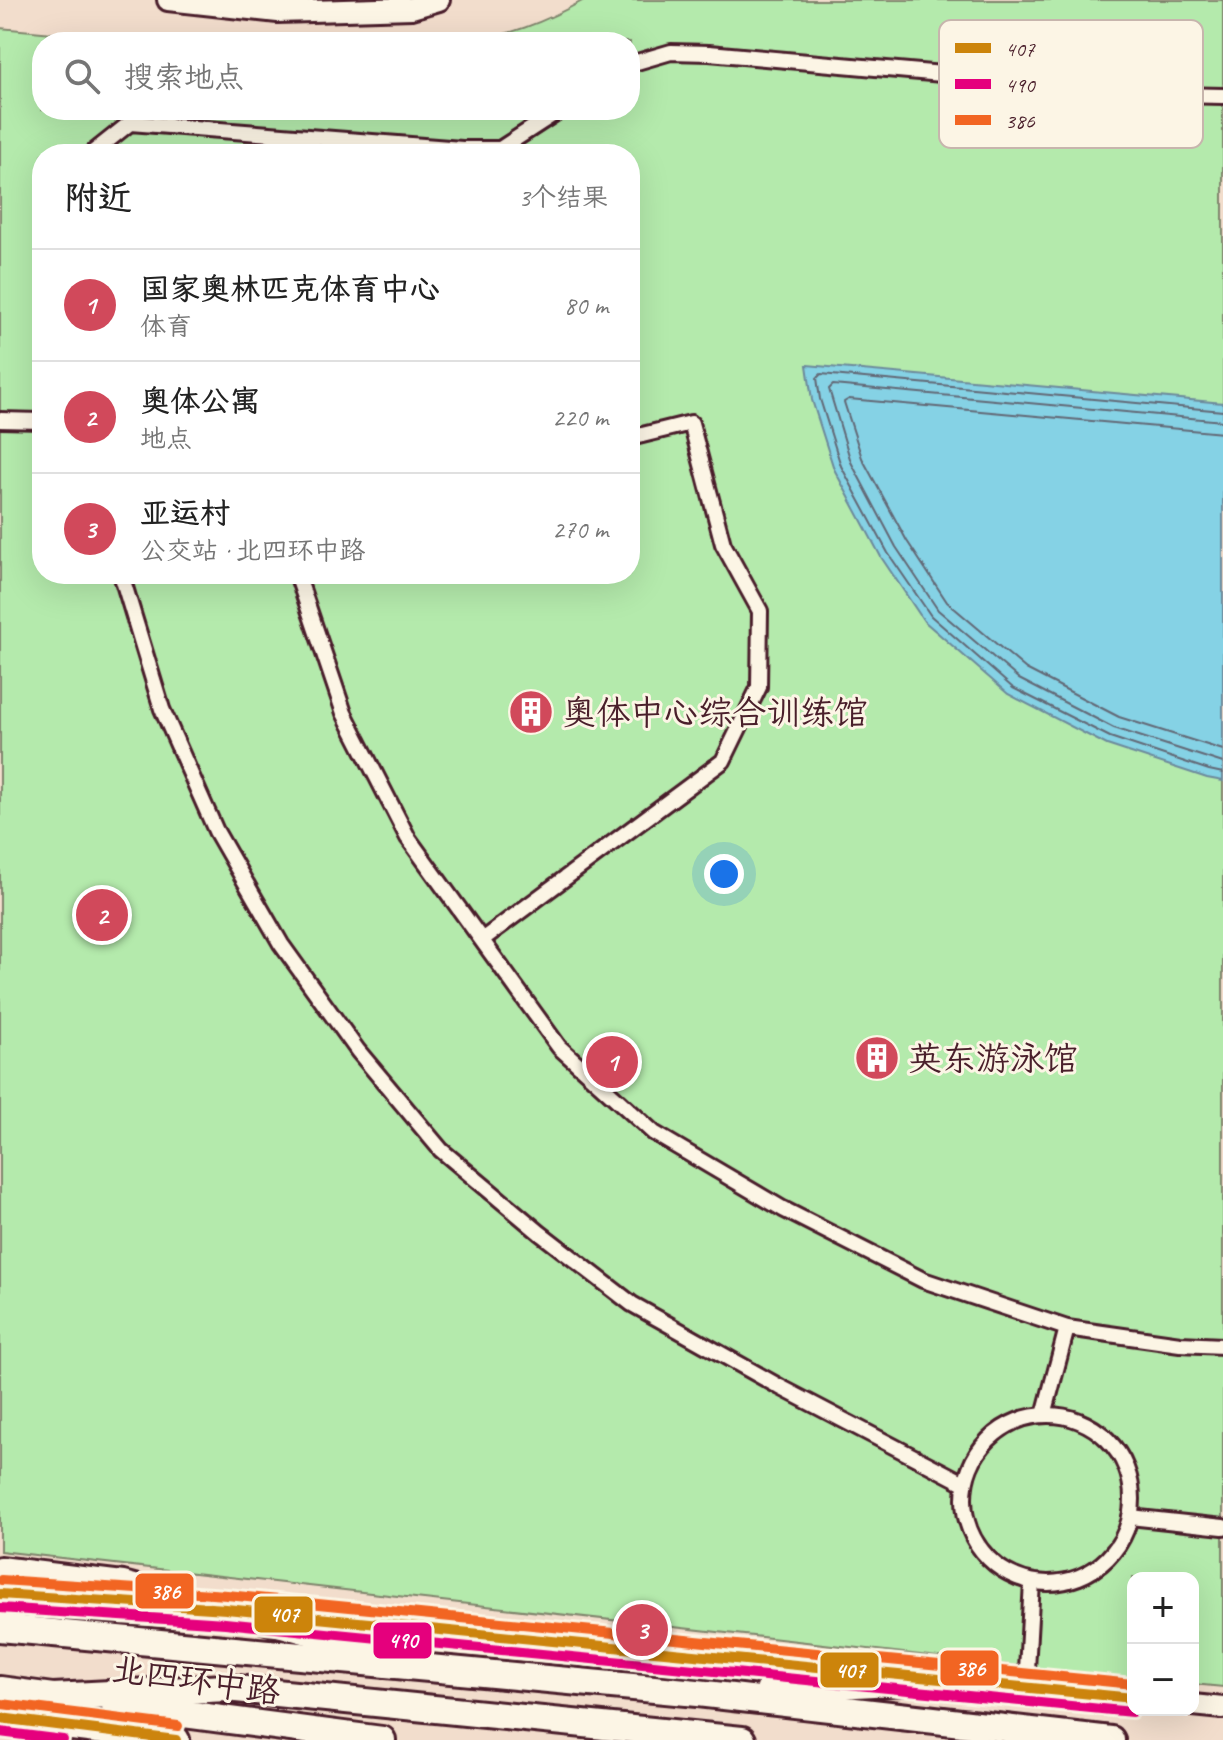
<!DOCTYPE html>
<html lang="zh">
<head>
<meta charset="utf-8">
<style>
  :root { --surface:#fff; --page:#f6f6f6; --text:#222; --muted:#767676; --line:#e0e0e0; --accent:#d1495b }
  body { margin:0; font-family:Caveat,"LXGW WenKai TC",sans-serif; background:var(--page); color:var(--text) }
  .controls { position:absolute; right:24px; bottom:24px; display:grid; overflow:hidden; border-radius:16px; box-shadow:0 8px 32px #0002 }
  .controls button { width:72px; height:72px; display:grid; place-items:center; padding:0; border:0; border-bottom:2px solid var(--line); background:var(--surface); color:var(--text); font:40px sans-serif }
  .you { position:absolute; left:724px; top:874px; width:28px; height:28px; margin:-20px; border:6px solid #fff; border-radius:50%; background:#1a73e8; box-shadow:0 0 0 12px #1a73e833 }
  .badge { display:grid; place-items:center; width:52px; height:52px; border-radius:50%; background:var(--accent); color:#fff; font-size:26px; font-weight:700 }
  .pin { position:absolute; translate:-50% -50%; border:4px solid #fff; box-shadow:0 2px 8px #0006 }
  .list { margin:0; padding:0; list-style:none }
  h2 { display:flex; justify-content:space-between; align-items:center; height:104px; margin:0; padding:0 32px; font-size:34px }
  h2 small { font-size:26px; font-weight:400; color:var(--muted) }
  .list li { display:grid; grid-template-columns:52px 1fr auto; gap:24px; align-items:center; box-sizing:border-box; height:112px; padding:0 32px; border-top:2px solid var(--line) }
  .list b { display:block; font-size:30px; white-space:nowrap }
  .list p { margin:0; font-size:26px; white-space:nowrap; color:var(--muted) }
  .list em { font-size:26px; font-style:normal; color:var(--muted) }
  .icon { flex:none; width:44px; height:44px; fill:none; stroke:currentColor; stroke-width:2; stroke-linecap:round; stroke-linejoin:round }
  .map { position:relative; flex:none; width:1223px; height:1740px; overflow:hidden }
  .search { position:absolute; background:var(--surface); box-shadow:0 8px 32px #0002; left:32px; top:32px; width:608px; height:88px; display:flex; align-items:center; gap:20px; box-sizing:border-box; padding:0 28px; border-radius:32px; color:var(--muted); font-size:30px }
  .panel { position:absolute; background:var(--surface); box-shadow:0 8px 32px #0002; left:32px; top:144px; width:608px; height:440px; border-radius:32px }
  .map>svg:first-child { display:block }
  .green { fill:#b4eaac; stroke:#7f846c; stroke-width:2; fill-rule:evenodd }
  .water { fill:#85d2e5; stroke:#6d8a9b; stroke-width:2 }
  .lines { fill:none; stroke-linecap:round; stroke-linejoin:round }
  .shore { stroke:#626775; stroke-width:2 }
  .street-casing { stroke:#4a1f2b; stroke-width:20 }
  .secondary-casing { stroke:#4a1f2b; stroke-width:26 }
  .highway-casing { stroke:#4a1f2b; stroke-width:32 }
  .street { stroke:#fcf5e5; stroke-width:14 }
  .secondary { stroke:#fcf5e5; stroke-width:20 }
  .highway { stroke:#fcf5e5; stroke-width:26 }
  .bus-1-casing { stroke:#fcf5e5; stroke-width:16 }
  .bus-2-casing { stroke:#fcf5e5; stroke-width:16 }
  .bus-3-casing { stroke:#fcf5e5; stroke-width:16 }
  .bus-1 { stroke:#cc840b; stroke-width:10 }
  .bus-2 { stroke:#e5007d; stroke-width:10 }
  .bus-3 { stroke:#f26522; stroke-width:10 }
  .labels { text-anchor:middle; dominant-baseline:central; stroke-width:6; stroke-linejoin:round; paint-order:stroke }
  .poi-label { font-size:34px; fill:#4a1f2b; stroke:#fcf5e5; text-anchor:start }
  .street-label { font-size:34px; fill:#4a1f2b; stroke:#fcf5e5 }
  .key { fill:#fcf5e5; stroke:#c7b5ad; stroke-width:2 }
  .key-label { font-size:22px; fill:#4a1f2b }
  .line-badge { stroke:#fcf5e5; stroke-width:3 }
  .badge-label { font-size:22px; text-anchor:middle; font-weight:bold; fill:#fff }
</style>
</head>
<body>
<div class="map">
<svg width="1223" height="1740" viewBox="0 0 1223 1740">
  <rect width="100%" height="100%" fill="#f2ddcc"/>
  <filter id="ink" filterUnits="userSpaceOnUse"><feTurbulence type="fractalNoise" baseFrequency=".0125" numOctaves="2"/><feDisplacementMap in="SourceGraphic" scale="16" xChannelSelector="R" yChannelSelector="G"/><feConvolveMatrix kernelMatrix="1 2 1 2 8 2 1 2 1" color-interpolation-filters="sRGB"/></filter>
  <g filter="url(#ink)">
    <path class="green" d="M584,0H1223V1687L1193,1684V1578H1133V1679L0,1551V28L149,42H42V110H630V42H462C507,37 545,22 584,0ZM42,154H630V574H42Z"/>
    <path class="water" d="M807,365L1223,403V781L1207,778L1107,745L1008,694L924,621L881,557L834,469L812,400Z"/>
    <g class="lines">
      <g class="shore">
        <path d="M1223,411L821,374L817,378L820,399L841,466L888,553L931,616L1013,688L1110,737L1209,770L1223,773"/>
        <path d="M1223,421L833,385L829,389L851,462L896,547L938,610L1019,679L1114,728L1223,763"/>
        <path d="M1223,433L849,399L844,402L862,458L907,541L947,602L1026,669L1119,717L1223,750"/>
      </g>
      <g class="street-casing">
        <g id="street">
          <path d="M630,64L671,52L709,53L1176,95L1223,96"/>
          <path d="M91,154L130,123L462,149H500L560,110"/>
          <path d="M0,420L42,421"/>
          <path d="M121,574L162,709L216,831L281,944L358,1051L441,1150L540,1233L632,1304L780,1387L964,1483"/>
          <path d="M297,574L344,713L408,838L559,1047L654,1133L783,1209L923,1280L1067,1328L1180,1344L1223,1346"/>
          <path d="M483,939L723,761L759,687L760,611L723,544L691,423L630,438"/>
          <path d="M1044,1415L1067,1328"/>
          <circle cx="1048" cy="1499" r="84"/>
          <path d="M1130,1517L1223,1527"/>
          <path d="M1026,1687L1032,1582"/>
        </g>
      </g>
      <g class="secondary-casing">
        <g id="secondary">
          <path d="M168,0L278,12L412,8L439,0"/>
          <path d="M0,1567L123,1582L183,1598"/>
          <path d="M281,1615L886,1673"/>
          <path d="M930,1678L1133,1698"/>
          <path d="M1193,1705L1223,1708"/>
        </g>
      </g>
      <g class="highway-casing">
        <g id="highway">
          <path d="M0,1594L226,1609L390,1653"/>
          <path d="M0,1628L697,1693L1111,1740"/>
          <path d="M770,1689L942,1679"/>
          <path d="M0,1690L68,1699"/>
          <path d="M53,1697L226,1688L742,1740"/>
          <path d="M115,1705L382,1740"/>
          <path d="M0,1718L176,1740"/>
        </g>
      </g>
      <use href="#street" class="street"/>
      <use href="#secondary" class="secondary"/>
      <use href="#highway" class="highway"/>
      <g class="bus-1-casing">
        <g id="bus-1">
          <path d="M0,1594L226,1609L1133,1698"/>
          <path d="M0,1718L176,1740"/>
        </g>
      </g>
      <g class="bus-2-casing">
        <g id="bus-2">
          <path d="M0,1608L225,1623L1132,1712"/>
          <path d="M0,1732L63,1740"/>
        </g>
      </g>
      <g class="bus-3-casing">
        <g id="bus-3">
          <path d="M1,1580L227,1595L1133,1684"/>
          <path d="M2,1704L178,1726"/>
        </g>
      </g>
      <use href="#bus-1" class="bus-1"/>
      <use href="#bus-2" class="bus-2"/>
      <use href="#bus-3" class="bus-3"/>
    </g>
  </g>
  <defs>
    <g id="building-disc" transform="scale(2.3)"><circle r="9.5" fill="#d1495b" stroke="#fcf5e5"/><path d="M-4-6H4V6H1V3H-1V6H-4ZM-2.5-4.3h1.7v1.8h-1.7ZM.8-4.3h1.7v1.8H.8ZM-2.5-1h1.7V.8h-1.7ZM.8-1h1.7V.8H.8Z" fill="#fff"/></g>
  </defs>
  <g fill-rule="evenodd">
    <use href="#building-disc" x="531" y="712"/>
    <use href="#building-disc" x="877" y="1058"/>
  </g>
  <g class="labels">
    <g class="poi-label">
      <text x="562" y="712">奥体中心综合训练馆</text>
      <text x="908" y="1058">英东游泳馆</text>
    </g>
    <g class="street-label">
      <text transform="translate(196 1680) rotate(8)">北四环中路</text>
    </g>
  </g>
  <rect x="939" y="20" width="264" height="128" rx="12" class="key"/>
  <rect x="955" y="43" width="36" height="10" fill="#cc840b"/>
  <rect x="955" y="79" width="36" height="10" fill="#e5007d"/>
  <rect x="955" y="115" width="36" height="10" fill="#f26522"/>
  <g class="key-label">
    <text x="1005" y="56">407</text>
    <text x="1005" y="92">490</text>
    <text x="1005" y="128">386</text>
  </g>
  <g class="line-badge">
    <rect x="134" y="1572" width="61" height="38" rx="8" fill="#f26522"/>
    <rect x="253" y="1595" width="61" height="39" rx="8" fill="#cc840b"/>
    <rect x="372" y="1621" width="61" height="39" rx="8" fill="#e5007d"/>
    <rect x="939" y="1649" width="61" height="38" rx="8" fill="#f26522"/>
    <rect x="819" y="1651" width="61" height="38" rx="8" fill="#cc840b"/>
  </g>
  <g class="badge-label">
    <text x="165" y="1599">386</text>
    <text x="284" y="1622">407</text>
    <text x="403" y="1648">490</text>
    <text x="970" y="1676">386</text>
    <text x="850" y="1678">407</text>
  </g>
</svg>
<div class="controls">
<button>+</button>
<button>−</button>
</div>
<div class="you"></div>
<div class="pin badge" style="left:612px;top:1062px">1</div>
<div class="pin badge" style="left:102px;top:915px">2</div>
<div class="pin badge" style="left:642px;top:1630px">3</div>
<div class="search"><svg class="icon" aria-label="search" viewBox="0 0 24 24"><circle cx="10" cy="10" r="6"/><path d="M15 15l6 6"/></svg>搜索地点</div>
<section class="panel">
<h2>附近<small>3个结果</small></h2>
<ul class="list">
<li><span class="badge">1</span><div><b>国家奥林匹克体育中心</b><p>体育</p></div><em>80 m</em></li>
<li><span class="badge">2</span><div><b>奥体公寓</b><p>地点</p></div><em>220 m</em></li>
<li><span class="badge">3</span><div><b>亚运村</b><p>公交站 · 北四环中路</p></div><em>270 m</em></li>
</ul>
</section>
</div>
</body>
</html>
